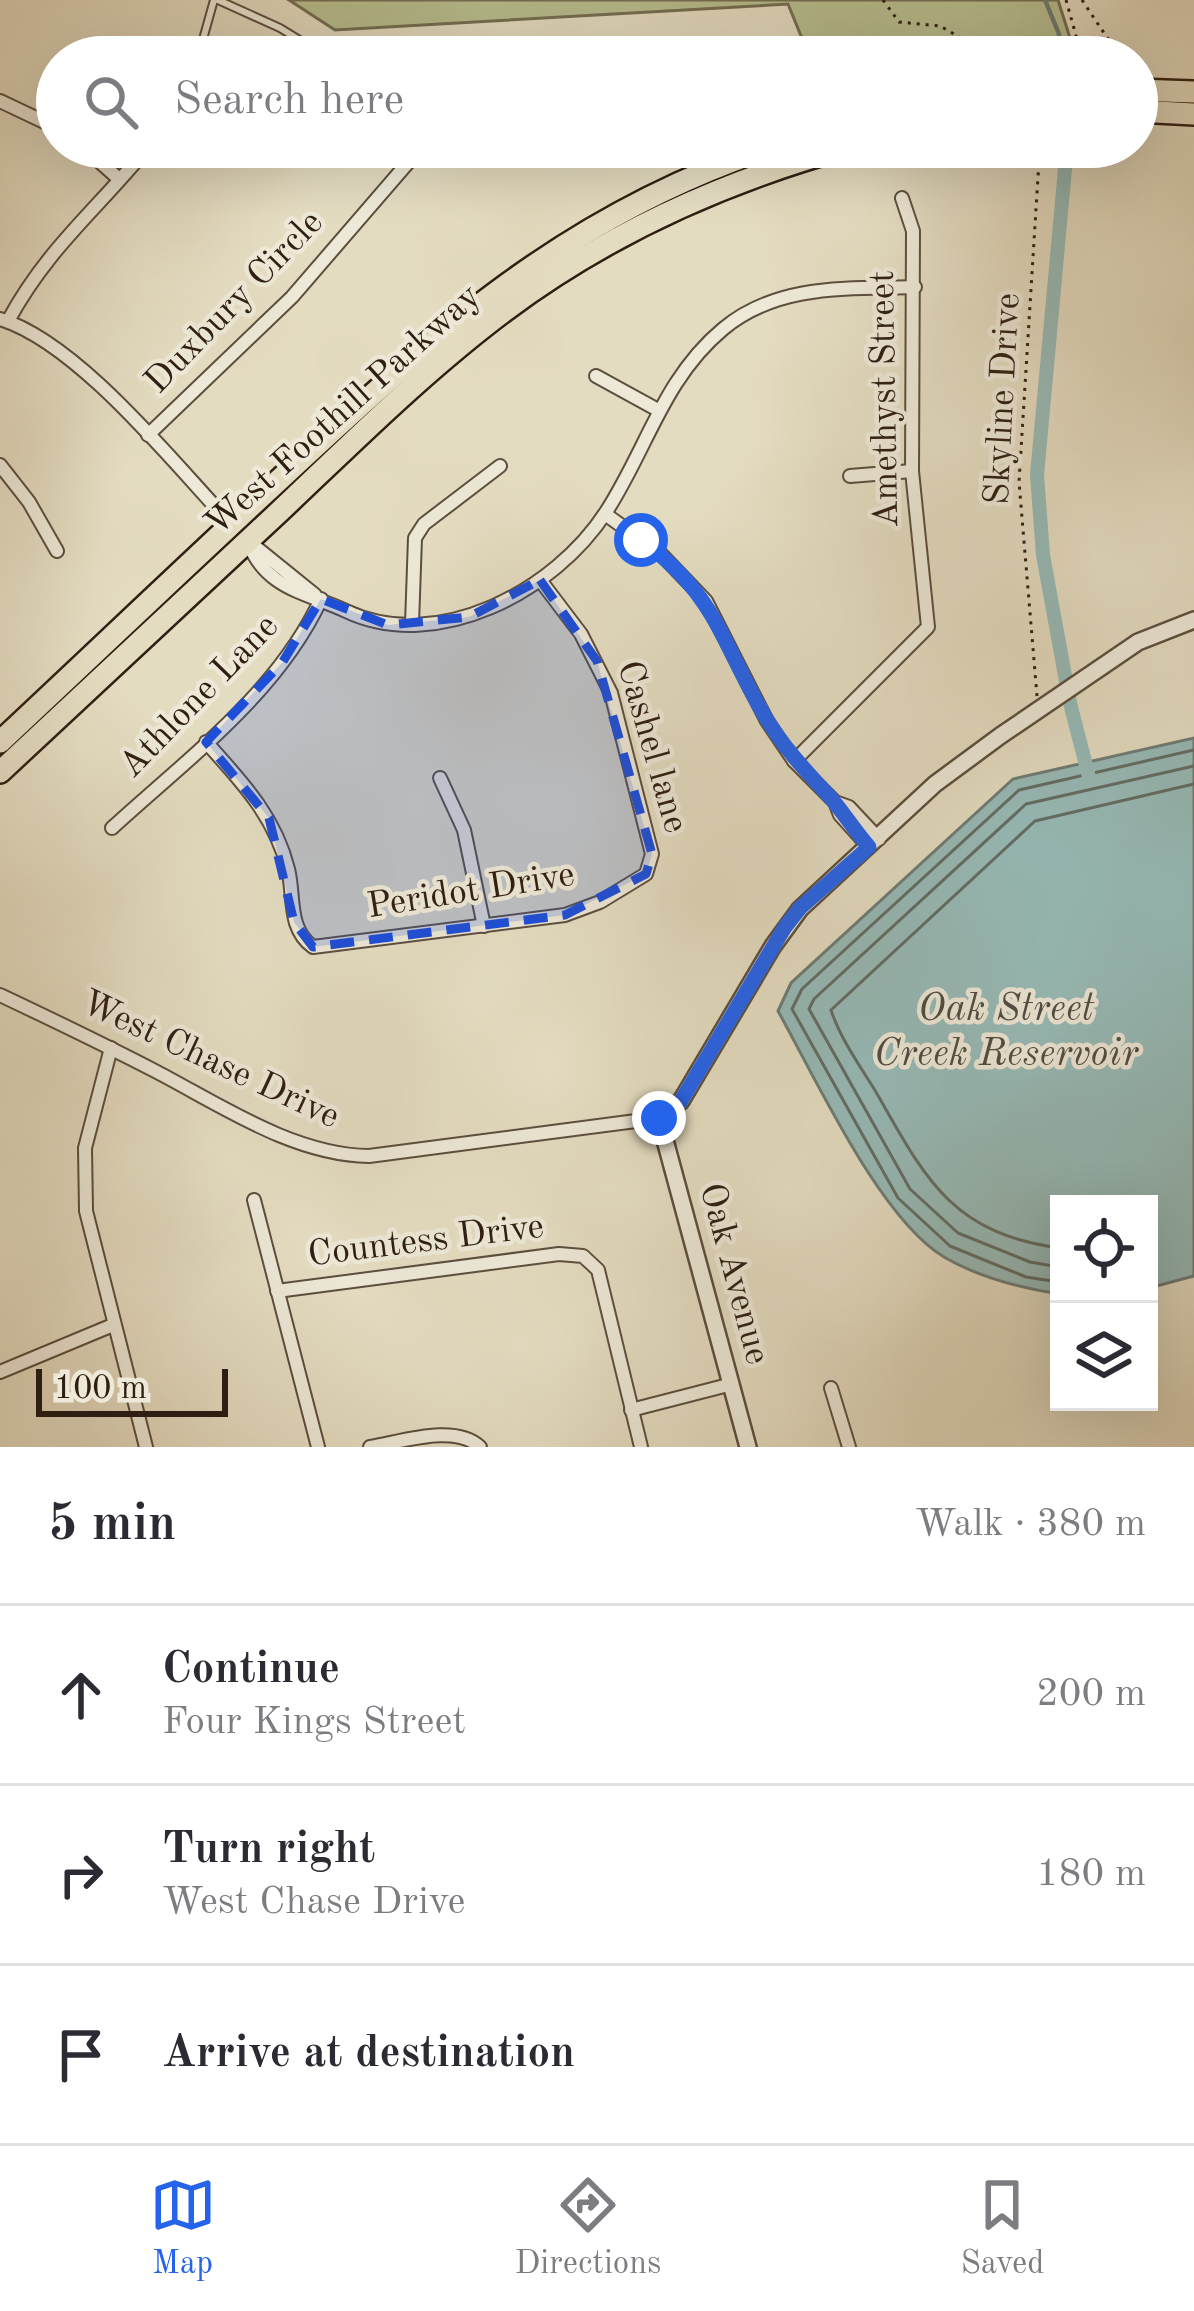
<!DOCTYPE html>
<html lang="en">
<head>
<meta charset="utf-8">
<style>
  :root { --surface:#fff; --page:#f7f7f7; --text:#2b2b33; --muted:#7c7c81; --line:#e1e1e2; --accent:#2563eb }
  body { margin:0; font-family:"Old Standard TT",serif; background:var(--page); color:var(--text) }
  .controls { position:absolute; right:36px; bottom:36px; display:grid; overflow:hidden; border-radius:0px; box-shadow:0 12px 48px #0002 }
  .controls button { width:108px; height:108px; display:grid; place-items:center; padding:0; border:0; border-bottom:3px solid var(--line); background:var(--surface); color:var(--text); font:60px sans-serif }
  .scale { position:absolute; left:36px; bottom:30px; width:192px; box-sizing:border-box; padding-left:12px; border:6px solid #2f1e12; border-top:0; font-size:33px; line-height:42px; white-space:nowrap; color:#2f1e12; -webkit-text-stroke:9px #ede8d7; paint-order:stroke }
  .stop { position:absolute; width:36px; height:36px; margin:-27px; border:9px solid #2563eb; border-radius:50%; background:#fff }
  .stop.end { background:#2563eb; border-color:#fff; box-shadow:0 3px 12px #0008 }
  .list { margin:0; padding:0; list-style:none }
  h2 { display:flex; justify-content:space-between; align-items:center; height:156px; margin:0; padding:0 48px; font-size:51px }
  h2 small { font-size:39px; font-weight:400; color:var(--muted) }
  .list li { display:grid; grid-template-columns:78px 1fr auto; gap:36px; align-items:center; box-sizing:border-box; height:180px; padding:0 48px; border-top:3px solid var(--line) }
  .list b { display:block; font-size:45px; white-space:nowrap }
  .list p { margin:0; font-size:39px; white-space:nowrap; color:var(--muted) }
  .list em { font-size:39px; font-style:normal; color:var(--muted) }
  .icon { flex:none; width:66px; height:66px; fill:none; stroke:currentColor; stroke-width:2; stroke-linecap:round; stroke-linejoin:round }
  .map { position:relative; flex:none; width:1194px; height:1447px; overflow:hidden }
  .search { position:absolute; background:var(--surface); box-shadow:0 12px 48px #0002; left:36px; right:36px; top:36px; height:132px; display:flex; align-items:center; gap:30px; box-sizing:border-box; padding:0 42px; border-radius:66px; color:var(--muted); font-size:45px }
  .sheet { height:696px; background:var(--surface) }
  nav { display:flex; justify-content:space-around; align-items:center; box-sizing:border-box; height:168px; border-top:3px solid var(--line); background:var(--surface); font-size:33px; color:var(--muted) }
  nav a { display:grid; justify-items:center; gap:6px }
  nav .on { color:var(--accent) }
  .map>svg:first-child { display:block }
  .green { fill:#b7bf91; stroke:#736e52; stroke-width:3 }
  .water { fill:#96bab7; stroke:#6d7c75; stroke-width:3 }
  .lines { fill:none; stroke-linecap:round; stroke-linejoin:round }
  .shore { stroke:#626c64; stroke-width:3 }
  .stream { stroke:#6d7c75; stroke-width:4.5 }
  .canal { stroke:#96bab7; stroke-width:14 }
  .service-casing { stroke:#5c4e3e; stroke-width:10 }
  .minor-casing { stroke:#5c4e3e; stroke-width:16 }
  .tertiary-casing { stroke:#5c4e3e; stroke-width:20 }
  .primary-casing { stroke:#2f1e12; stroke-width:26 }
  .path { stroke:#2f1e12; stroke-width:3; stroke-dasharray:3 6; stroke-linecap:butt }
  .service { stroke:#ede8d7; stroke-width:6 }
  .minor { stroke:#ede8d7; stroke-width:12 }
  .tertiary { stroke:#ede8d7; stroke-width:15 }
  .primary { stroke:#e4dcc1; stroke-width:21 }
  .route { stroke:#2563eb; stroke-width:15 }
  .marked { fill:#1d4ed8; fill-opacity:0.2; stroke:#1d4ed8; stroke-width:9; stroke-dasharray:24 15; stroke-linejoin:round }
  .labels { text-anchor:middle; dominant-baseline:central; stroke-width:9; stroke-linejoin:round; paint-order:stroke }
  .street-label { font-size:36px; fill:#2f1e12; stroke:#ede8d7 }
  .water-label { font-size:39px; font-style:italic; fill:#4e4d44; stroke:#ede8d7 }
</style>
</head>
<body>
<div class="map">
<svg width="1194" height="1447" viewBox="0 0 1194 1447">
  <rect width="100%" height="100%" fill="#e4dcc1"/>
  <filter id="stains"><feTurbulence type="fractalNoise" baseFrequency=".00167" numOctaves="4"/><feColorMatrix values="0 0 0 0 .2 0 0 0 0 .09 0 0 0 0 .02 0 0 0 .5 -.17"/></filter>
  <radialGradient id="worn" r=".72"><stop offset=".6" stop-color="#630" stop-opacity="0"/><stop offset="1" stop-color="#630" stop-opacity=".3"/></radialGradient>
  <path class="green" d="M289,0H1058L1076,57H992L972,43L948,44L925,57L808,53L788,4L335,30Z"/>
  <path class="water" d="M1194,738V1276L1149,1288V1204H1059V1294C1021,1288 978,1277 944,1257C880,1219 816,1079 778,1011L791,983L1013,779Z"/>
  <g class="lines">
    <g class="shore">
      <path d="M1059,1248C951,1233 925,1178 876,1092C860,1066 840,1038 831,1010L1035,821L1194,784"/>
      <path d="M1059,1267L1030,1262L958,1233L910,1189L809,1009L814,999L1026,804L1194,766"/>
      <path d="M1059,1282L1026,1277L950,1246L898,1198L792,1009L802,989L1019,790L1194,750"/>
    </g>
    <path class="stream" d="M1045,0L1059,34L1060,57"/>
    <path class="canal" d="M1067,147L1037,475L1043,555L1070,703L1089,777"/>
    <g class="service-casing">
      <g id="service">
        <path d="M218,0L280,28L324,55L338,57"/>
        <path d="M198,57L214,0"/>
      </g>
    </g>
    <g class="minor-casing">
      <g id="minor">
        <path d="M0,101L57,128"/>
        <path d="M83,147L119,179"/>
        <path d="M0,319C79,343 175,465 233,526"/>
        <path d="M8,321C48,247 97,210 148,147"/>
        <path d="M596,376L658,410"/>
        <path d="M148,435L292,297L412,158"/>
        <path d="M0,465L29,502L57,551"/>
        <path d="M850,476L912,471"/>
        <path d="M605,514L661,554L706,601L767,721L794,761L835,802L840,815L869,847"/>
        <path d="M247,540C265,589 305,592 346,611C437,654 555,591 606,512C647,449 663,379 723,329C778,283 849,289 915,287"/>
        <path d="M247,540L315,595"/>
        <path d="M412,624L415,538L424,524L500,466"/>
        <path d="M206,742C241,781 275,816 288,869C295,897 287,928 313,947L565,915L600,902L646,874L652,854L611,693L581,634L540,580"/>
        <path d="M794,761L928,627L912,471L913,231L902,198"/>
        <path d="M440,778L464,830L484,926"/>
        <path d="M835,802L849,807L879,839"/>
        <path d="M112,828C186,760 278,693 321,599"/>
        <path d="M0,995C53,1020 105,1045 157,1072C222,1106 294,1155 369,1156L659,1118"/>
        <path d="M111,1048L85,1148L86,1211L146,1447"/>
        <path d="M254,1200L318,1447"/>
        <path d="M277,1291L559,1254L583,1256L598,1270L641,1447"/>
        <path d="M0,1372L113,1325"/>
        <path d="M831,1388L849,1447"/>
        <path d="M631,1410L732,1384"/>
        <path d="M370,1447C401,1442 455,1423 480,1447"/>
      </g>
    </g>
    <g class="tertiary-casing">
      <path id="tertiary" d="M748,1447L659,1118L681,1101L773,946L800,909L935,784L1000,736L1138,642L1194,620"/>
    </g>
    <g class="primary-casing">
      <g id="primary">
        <path d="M1137,90L1194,92"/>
        <path d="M1137,111L1194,114"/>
        <path d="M0,742C93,655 185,567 279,480C433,337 567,214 772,147"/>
        <path d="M0,772C93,685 186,598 280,511C353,442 424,371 504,311C607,234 725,181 848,147"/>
      </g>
    </g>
    <g class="path">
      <path d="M883,0L899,22L940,26L994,57"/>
      <path d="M1066,0L1082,57"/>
      <path d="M1082,0L1120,57"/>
      <path d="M1037,696L1019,482L1039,161"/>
    </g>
    <use href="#service" class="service"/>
    <use href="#minor" class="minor"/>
    <use href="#tertiary" class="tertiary"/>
    <use href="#primary" class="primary"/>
  </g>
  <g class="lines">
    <path class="route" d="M641,540C718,596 721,643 766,718C784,748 806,771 830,797C843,812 855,831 869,847L800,908L785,927L681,1101L659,1118"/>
  </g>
  <path class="marked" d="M540,580L597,661L652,854L646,874L565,915L313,947L294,922L269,818L206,742L282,663L321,599L388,625L469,617Z"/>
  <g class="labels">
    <g class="street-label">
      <text transform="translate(235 303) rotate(-46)">Duxbury Circle</text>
      <text transform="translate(886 399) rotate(-91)">Amethyst Street</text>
      <text transform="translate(1004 399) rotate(-87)">Skyline Drive</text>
      <text transform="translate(344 411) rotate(-42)">West Foothill Parkway</text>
      <text transform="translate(200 697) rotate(-46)">Athlone Lane</text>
      <text transform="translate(651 747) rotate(74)">Cashel lane</text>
      <text transform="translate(471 892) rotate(-9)">Peridot Drive</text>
      <text transform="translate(210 1061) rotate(25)">West Chase Drive</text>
      <text transform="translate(426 1242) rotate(-7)">Countess Drive</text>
      <text transform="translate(733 1274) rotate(75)">Oak Avenue</text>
    </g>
    <g class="water-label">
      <text x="1006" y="1009">Oak Street<tspan x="1006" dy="45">Creek Reservoir</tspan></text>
    </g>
  </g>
  <rect width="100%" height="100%" filter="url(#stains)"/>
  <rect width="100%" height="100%" fill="url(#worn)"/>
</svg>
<div class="controls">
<button><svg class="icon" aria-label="locate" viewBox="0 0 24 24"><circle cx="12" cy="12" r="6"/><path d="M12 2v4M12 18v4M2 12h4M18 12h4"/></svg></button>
<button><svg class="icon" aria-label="layers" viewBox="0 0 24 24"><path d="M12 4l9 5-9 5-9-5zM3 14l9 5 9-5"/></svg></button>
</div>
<div class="scale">100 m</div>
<div class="stop" style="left:641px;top:540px"></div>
<div class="stop end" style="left:659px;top:1118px"></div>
<div class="search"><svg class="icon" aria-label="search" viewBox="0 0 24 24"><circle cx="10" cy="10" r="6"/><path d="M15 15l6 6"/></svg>Search here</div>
</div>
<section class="sheet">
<h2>5 min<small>Walk · 380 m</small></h2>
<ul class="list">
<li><svg class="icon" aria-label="ahead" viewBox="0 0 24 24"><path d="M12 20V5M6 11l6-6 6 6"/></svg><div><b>Continue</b><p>Four Kings Street</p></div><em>200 m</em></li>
<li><svg class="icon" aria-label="right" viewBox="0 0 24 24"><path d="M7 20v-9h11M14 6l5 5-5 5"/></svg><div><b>Turn right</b><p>West Chase Drive</p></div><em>180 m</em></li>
<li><svg class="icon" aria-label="arrive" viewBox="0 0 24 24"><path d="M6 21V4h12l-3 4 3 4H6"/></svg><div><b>Arrive at destination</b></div></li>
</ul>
</section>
<nav>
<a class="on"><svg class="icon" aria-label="map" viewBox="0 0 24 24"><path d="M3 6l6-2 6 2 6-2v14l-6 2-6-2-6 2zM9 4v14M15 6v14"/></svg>Map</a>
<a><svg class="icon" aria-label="directions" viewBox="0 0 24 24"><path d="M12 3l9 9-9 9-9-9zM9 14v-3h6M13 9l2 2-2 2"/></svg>Directions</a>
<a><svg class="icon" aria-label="saved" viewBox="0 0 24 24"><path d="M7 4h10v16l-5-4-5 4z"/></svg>Saved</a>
</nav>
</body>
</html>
